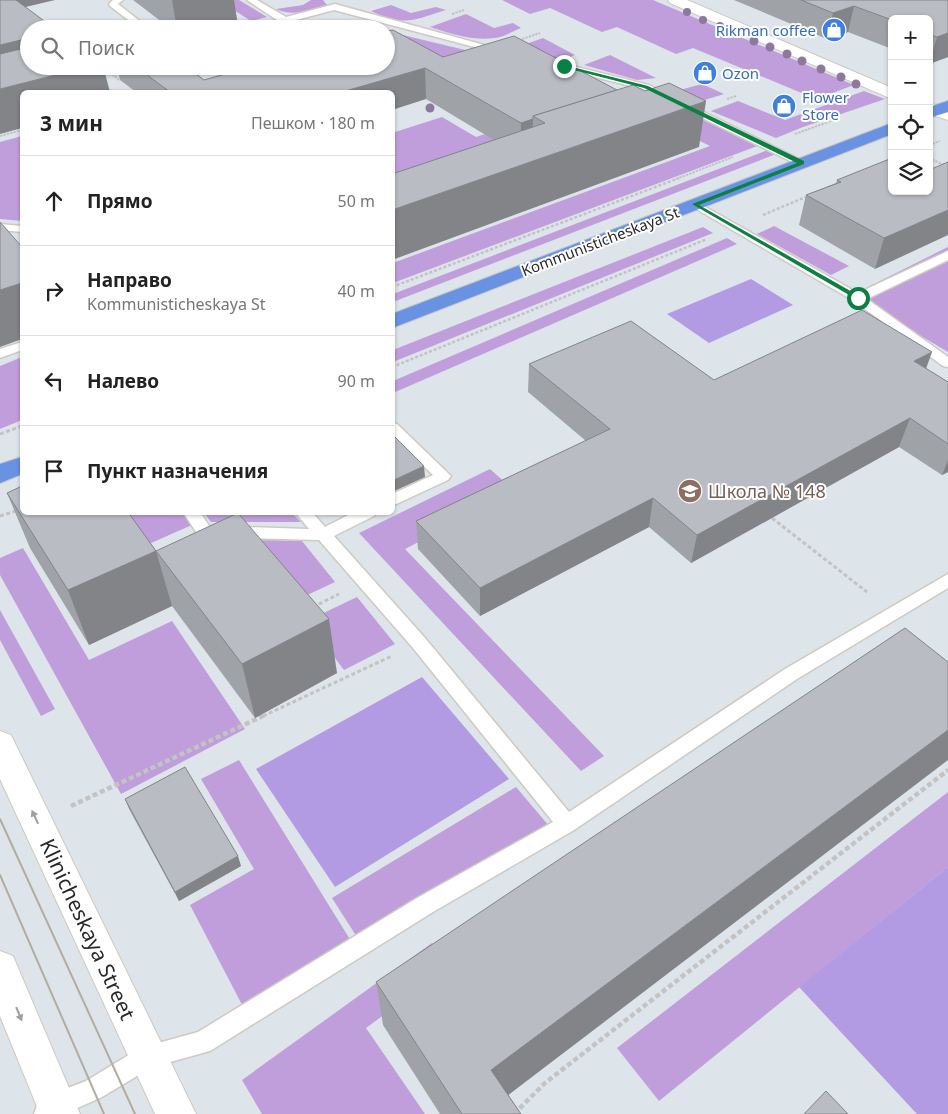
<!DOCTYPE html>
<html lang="ru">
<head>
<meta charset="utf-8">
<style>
  :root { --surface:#fff; --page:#f2f2f2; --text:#222; --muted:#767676; --line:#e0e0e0 }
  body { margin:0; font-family:"Noto Sans",sans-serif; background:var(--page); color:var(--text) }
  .controls { position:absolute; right:15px; top:15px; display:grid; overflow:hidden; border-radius:8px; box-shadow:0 1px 4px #0004 }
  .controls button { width:45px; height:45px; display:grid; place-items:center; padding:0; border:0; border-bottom:1px solid var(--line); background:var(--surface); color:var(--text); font:25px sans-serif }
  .stop { position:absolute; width:15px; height:15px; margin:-11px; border:4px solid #0b8043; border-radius:50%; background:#fff }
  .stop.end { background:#0b8043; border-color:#fff; box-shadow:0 1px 5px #0008 }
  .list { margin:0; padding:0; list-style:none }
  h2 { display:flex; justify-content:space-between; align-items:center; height:65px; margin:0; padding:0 20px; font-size:21px }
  h2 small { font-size:16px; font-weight:400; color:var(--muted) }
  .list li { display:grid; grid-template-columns:32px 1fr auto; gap:15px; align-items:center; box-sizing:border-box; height:90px; padding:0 20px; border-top:1px solid var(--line) }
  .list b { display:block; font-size:19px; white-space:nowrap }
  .list p { margin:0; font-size:16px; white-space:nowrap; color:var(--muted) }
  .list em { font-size:16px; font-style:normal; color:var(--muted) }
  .icon { flex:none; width:28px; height:28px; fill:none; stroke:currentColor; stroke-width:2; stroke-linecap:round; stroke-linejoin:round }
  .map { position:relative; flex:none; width:948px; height:1114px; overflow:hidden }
  .search { position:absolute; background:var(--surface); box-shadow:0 1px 4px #0004; left:20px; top:20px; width:375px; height:55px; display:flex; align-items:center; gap:12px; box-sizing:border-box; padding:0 18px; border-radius:28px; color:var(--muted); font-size:19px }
  .panel { position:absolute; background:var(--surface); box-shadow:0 1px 4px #0004; left:20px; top:90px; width:375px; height:425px; border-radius:8px }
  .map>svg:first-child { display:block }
  .green { fill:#c09edc }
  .pitch { fill:#b29be2 }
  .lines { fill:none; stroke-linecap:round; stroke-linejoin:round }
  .lane-casing { stroke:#cfcac1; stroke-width:3 }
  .street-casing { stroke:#cfcac1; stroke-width:2 }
  .secondary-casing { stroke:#cfcac1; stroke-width:2 }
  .primary-casing { stroke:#c3c3c3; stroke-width:2 }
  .path-far3 { stroke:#c3c3c3; stroke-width:2; stroke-dasharray:2.5 1; stroke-linecap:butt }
  .path-far2 { stroke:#c3c3c3; stroke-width:2.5; stroke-dasharray:3 2; stroke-linecap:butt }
  .path-far1 { stroke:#c3c3c3; stroke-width:3; stroke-dasharray:4 2.5; stroke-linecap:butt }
  .path { stroke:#c3c3c3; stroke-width:4.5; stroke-dasharray:5 3; stroke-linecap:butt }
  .lane { fill:#fff; fill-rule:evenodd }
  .street { fill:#fff; fill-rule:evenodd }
  .secondary { fill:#fff; fill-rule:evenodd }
  .primary { fill:#6992e3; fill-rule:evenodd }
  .tram { stroke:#b2ada0; stroke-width:2 }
  .tree { fill:#8d799e }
  .wall { fill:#9fa3a8 }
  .shaded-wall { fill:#828488 }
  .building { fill:#b9bdc3; stroke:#828488 }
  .oneway { fill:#9f9f9f }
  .route { fill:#0b8043 }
  .labels { text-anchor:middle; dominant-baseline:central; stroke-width:4; stroke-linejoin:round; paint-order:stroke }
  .far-shop-label { font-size:15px; fill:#366cbe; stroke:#fff; text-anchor:start }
  .far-street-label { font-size:15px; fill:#292929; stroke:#fff }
  .education-label { font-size:18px; fill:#785e54; stroke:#fff; text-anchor:start }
  .near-street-label { font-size:21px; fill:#292929; stroke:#fff }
</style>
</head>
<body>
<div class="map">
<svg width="948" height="1114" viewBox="0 0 948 1114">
  <rect width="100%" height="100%" fill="#dde4ea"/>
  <g class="green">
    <path d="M218,0H239L267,17L251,21Z"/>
    <path d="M311,0H323L327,5C310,10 293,17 276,9L303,5Z"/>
    <path d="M502,0H653L854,85L816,99L693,48L676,54L617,27L602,32L550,8L530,14Z"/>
    <path d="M391,5L411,13L436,7L446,10C414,20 402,27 371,11Z"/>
    <path d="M466,14L494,28L513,23L521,28C513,31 504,37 495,38C473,41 451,34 430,27Z"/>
    <path d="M386,31L490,56L438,70L386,43Z"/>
    <path d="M543,38L575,55L558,61L512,49Z"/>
    <path d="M610,55L656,78L637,80L584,65Z"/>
    <path d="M702,84L724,94L695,103L676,91Z"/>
    <path d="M618,90H632L393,199L392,133L442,117L476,137Z"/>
    <path d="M864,91L885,99L803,127L776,138L711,111L738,101L785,120Z"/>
    <path d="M685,112L760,145L393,283V263L710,146L668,125Z"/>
    <path d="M22,136V221L0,219V142Z"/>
    <path d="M768,150L776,154L393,302V294Z"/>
    <path d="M774,226L849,266L831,275L757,234Z"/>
    <path d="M703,227L713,233L393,362V350Z"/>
    <path d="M727,238L737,244L393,393V381Z"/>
    <path d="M948,247V352L852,295Z"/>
    <path d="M22,357V420L0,429V366Z"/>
    <path d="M490,469L516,492L405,549L604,756L581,771L359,533Z"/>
    <path d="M115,513H185L194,524L140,548Z"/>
    <path d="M204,513H292L301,522H211Z"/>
    <path d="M207,539L302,541L335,582L286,605Z"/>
    <path d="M23,548L89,660L172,621L245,729L121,794L0,575V558Z"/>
    <path d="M357,597L395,644L344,670L307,621Z"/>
    <path d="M0,610L55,709L41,716L0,640Z"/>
    <path d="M239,760L359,954L250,1020L190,905L254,869L201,779Z"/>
    <path d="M516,787L549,826L362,945L332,898Z"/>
    <path d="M948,792V867L659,1101L617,1048Z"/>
    <path d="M432,943L450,966L366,1028L425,1114H262L242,1080Z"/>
  </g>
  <g class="pitch">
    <path d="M751,279L793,305L709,343L667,314Z"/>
    <path d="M422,677L509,779L335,887L256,769Z"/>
    <path d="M948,867V1114H917L799,987Z"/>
  </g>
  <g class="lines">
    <g class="lane-casing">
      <g id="lane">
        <path d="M113,0H123L118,4L150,29H140L110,6L109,4Z"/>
        <path d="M247,0H257L286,17L335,4L506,51L501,54L334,10L262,29H247L277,20Z"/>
        <path d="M557,62L649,85L807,163L806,165H798L643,89L554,67L552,65Z"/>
        <path d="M695,201L858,293L948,251V260L867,299L948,357V367L943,366L854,301L691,206L689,204Z"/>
        <path d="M0,224L22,226V232L0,230Z"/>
        <path d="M22,342V350L0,358V349Z"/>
        <path d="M392,423L397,424L451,476L448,480L392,506V494L433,475L392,436Z"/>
        <path d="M183,512H200L209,526L309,529L295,512H312L325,527L354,512H376L374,516L334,536L425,638L569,812L785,669L948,574V588L797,679L574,830L433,912L210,1051L152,1067L102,1097L64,1114H34L37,1105L47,1096L86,1081L140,1048L198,1032L417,898L553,822L413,648L319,540L204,537L198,535Z"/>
      </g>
    </g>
    <g class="street-casing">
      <g id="street">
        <path d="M668,0H687L892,88V99L670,3Z"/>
        <path d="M929,103L948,109V120L929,114Z"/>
      </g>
    </g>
    <g class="secondary-casing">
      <g id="secondary">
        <path d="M0,731L11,735L196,1114H155L0,779Z"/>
        <path d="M0,951L13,956L80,1114H40L0,1016Z"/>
      </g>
    </g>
    <g class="primary-casing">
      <g id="primary">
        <path d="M948,101V112L929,118V107Z"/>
        <path d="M892,123V134L392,328V314Z"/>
        <path d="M22,457V474L0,483V464Z"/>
      </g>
    </g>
    <g class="path-far3">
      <path d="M452,14L464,10"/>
      <path d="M522,39L540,33"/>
      <path d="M104,67L119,80"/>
      <path d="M102,72L125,66"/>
      <path d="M727,99L736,96"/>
      <path d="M795,134L834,120"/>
      <path d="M0,136L22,130"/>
      <path d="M929,145L940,141"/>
      <path d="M929,158L948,167"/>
      <path d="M676,179L733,157"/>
    </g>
    <g class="path-far2">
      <path d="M763,215L808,196"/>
      <path d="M392,287L679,178"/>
      <path d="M392,367L707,239"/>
    </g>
    <g class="path-far1">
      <path d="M0,434L22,426"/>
      <path d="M0,516L22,509"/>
      <path d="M772,518L867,592"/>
      <path d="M313,607L339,594"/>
      <path d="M263,716L392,656"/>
    </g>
    <g class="path">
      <path d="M71,806L265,715"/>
      <path d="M514,1114L545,1083L948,770"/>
    </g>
    <use href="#lane" class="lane"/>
    <use href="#street" class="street"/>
    <use href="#secondary" class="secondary"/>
    <use href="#primary" class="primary"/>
    <g class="tram">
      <path d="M0,819L135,1114"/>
      <path d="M0,875L104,1114"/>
    </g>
  </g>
  <g class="tree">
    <circle cx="687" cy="12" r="4"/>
    <circle cx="703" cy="20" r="4"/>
    <circle cx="720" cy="26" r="4"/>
    <circle cx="736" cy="34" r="4"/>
    <circle cx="754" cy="41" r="4.5"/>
    <circle cx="770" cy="47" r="4.5"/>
    <circle cx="787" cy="54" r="4.5"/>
    <circle cx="802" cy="61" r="4.5"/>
    <circle cx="821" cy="69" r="4.5"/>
    <circle cx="841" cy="77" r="4.5"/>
    <circle cx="856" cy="84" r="4.5"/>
    <circle cx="430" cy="108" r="4.5"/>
  </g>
  <g class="wall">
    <path d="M133,0H234L237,20L199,29H171Z"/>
    <path d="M734,0H948V57L929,64V19H892V49L848,32L827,39Z"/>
    <path d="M443,57L699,147L494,140L426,99L392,92H136L120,80L117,66H185L204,80L249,70Z"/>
    <path d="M837,180L929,191L875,269L799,225L806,195L836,183Z"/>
    <path d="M529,364L714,380L926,368L948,382V472L942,475L899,447L691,563L649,527L480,616L418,549L416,521L586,441L528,392Z"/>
    <path d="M7,493L156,551L337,673L255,718L172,606L89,645L30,548Z"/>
    <path d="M125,799L241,866L179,901L129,809Z"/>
    <path d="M376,982L508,1095L521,1114H440L383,1025Z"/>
  </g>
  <g class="shaded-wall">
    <path d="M0,0H55L0,13Z"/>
    <path d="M172,0H234L237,20L199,29H177Z"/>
    <path d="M854,6L848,32L827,39L833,13Z"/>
    <path d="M948,33V57L929,64L937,37Z"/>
    <path d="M29,38V66L0,88V45Z"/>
    <path d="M91,66H103L110,92H22V128L0,134V89Z"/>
    <path d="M425,68L426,99L392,110V92H342Z"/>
    <path d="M706,101L699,147L392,260V210Z"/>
    <path d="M533,119L532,152L520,156L521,123Z"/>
    <path d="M948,210V235L875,269L884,238Z"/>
    <path d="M22,283V339L0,347V290Z"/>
    <path d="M932,352L922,380L914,361Z"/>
    <path d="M910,418L899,447L691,563L697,535Z"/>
    <path d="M948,460V472L942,475Z"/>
    <path d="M424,466L425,477L392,492V481Z"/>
    <path d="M653,498L649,527L480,616V588Z"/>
    <path d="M156,551L172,606L89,645L68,590Z"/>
    <path d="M329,619L337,673L255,718L242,664Z"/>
    <path d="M948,730V760L490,1109L491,1070Z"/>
    <path d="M238,856L241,866L179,901L175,892Z"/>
  </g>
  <g class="building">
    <path d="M0,0H16L55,29H29V38L0,45Z"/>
    <path d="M801,0H948V33L937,37L929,34V19H892V20L854,6L833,13Z"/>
    <path d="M393,30L443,57L514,36L617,90L533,116V119L521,123L425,68L342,92H170L135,66H185L204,80L246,68L249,70L262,66H386V31Z"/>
    <path d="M29,47V66H91L0,89V54Z"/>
    <path d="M669,83L706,101L392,210V174L545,123L533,116L633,85L645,91Z"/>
    <path d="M892,158V191H929V170L948,162V210L884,238L806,195L841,182L837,180Z"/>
    <path d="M0,222L22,247V283L0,290Z"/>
    <path d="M862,310L932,352L914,361L948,382V444L910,418L697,535L653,498L480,588L416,521L610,429L529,364L631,321L714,380Z"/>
    <path d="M395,437L424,466L392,481V438Z"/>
    <path d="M22,486V512H128L156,551L68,590L7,493Z"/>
    <path d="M238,513L329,619L242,664L156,551Z"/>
    <path d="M905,628L948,662V730L491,1070L521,1114H462L376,982Z"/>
    <path d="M185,767L238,856L175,892L125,799Z"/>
    <path d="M826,1091L848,1114H804Z"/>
  </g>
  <defs><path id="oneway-solid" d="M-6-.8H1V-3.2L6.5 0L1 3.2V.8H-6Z" transform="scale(1.25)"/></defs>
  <g class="oneway">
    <use href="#oneway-solid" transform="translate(35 817) rotate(-115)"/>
    <use href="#oneway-solid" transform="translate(19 1014) rotate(68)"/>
  </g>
  <path class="route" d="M564,65L648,86L804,161V164L699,205L861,297V299H856L692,204L797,163L644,88L562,67Z"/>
  <defs>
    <g id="shop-disc" transform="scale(1.25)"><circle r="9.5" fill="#3f7fe0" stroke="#fff"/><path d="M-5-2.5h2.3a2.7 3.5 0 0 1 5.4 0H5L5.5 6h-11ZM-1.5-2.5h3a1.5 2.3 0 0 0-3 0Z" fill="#fff"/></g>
    <g id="school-disc" transform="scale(1.25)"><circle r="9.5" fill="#8d6e63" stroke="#fff"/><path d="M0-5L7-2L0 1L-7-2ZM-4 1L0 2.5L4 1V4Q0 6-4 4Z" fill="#fff"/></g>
  </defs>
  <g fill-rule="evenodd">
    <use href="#shop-disc" x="834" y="30"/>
    <use href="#shop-disc" x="705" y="73"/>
    <use href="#shop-disc" x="784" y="106"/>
    <use href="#school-disc" x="690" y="491"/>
  </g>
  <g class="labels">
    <g class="far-shop-label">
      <text x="816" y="30" text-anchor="end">Rikman coffee</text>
      <text x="722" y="73">Ozon</text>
      <text x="802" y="97">Flower<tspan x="802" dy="17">Store</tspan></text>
    </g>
    <g class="far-street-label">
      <text transform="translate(600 241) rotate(-21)">Kommunisticheskaya St</text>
    </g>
    <g class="education-label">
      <text x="708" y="491">Школа № 148</text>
    </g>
    <g class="near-street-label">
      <text transform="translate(88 929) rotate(65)">Klinicheskaya Street</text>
    </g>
  </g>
</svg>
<div class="controls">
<button>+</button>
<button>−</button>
<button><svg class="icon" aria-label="locate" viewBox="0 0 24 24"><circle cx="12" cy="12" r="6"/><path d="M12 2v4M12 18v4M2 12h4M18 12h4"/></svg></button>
<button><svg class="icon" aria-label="layers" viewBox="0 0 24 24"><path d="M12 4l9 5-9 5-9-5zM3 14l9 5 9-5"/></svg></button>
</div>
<div class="stop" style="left:858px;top:298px"></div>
<div class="stop end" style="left:564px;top:66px"></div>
<div class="search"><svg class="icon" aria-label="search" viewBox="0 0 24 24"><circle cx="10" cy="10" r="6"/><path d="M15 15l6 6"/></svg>Поиск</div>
<section class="panel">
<h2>3 мин<small>Пешком · 180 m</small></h2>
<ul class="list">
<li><svg class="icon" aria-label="ahead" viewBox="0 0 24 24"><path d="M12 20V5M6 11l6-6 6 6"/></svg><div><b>Прямо</b></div><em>50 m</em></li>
<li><svg class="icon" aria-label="right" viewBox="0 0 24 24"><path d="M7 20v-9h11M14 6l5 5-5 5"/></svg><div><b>Направо</b><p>Kommunisticheskaya St</p></div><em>40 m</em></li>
<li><svg class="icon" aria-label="left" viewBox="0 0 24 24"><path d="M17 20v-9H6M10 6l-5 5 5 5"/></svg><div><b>Налево</b></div><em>90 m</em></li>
<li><svg class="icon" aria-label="arrive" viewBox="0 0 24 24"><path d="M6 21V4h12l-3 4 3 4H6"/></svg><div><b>Пункт назначения</b></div></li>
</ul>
</section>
</div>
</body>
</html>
